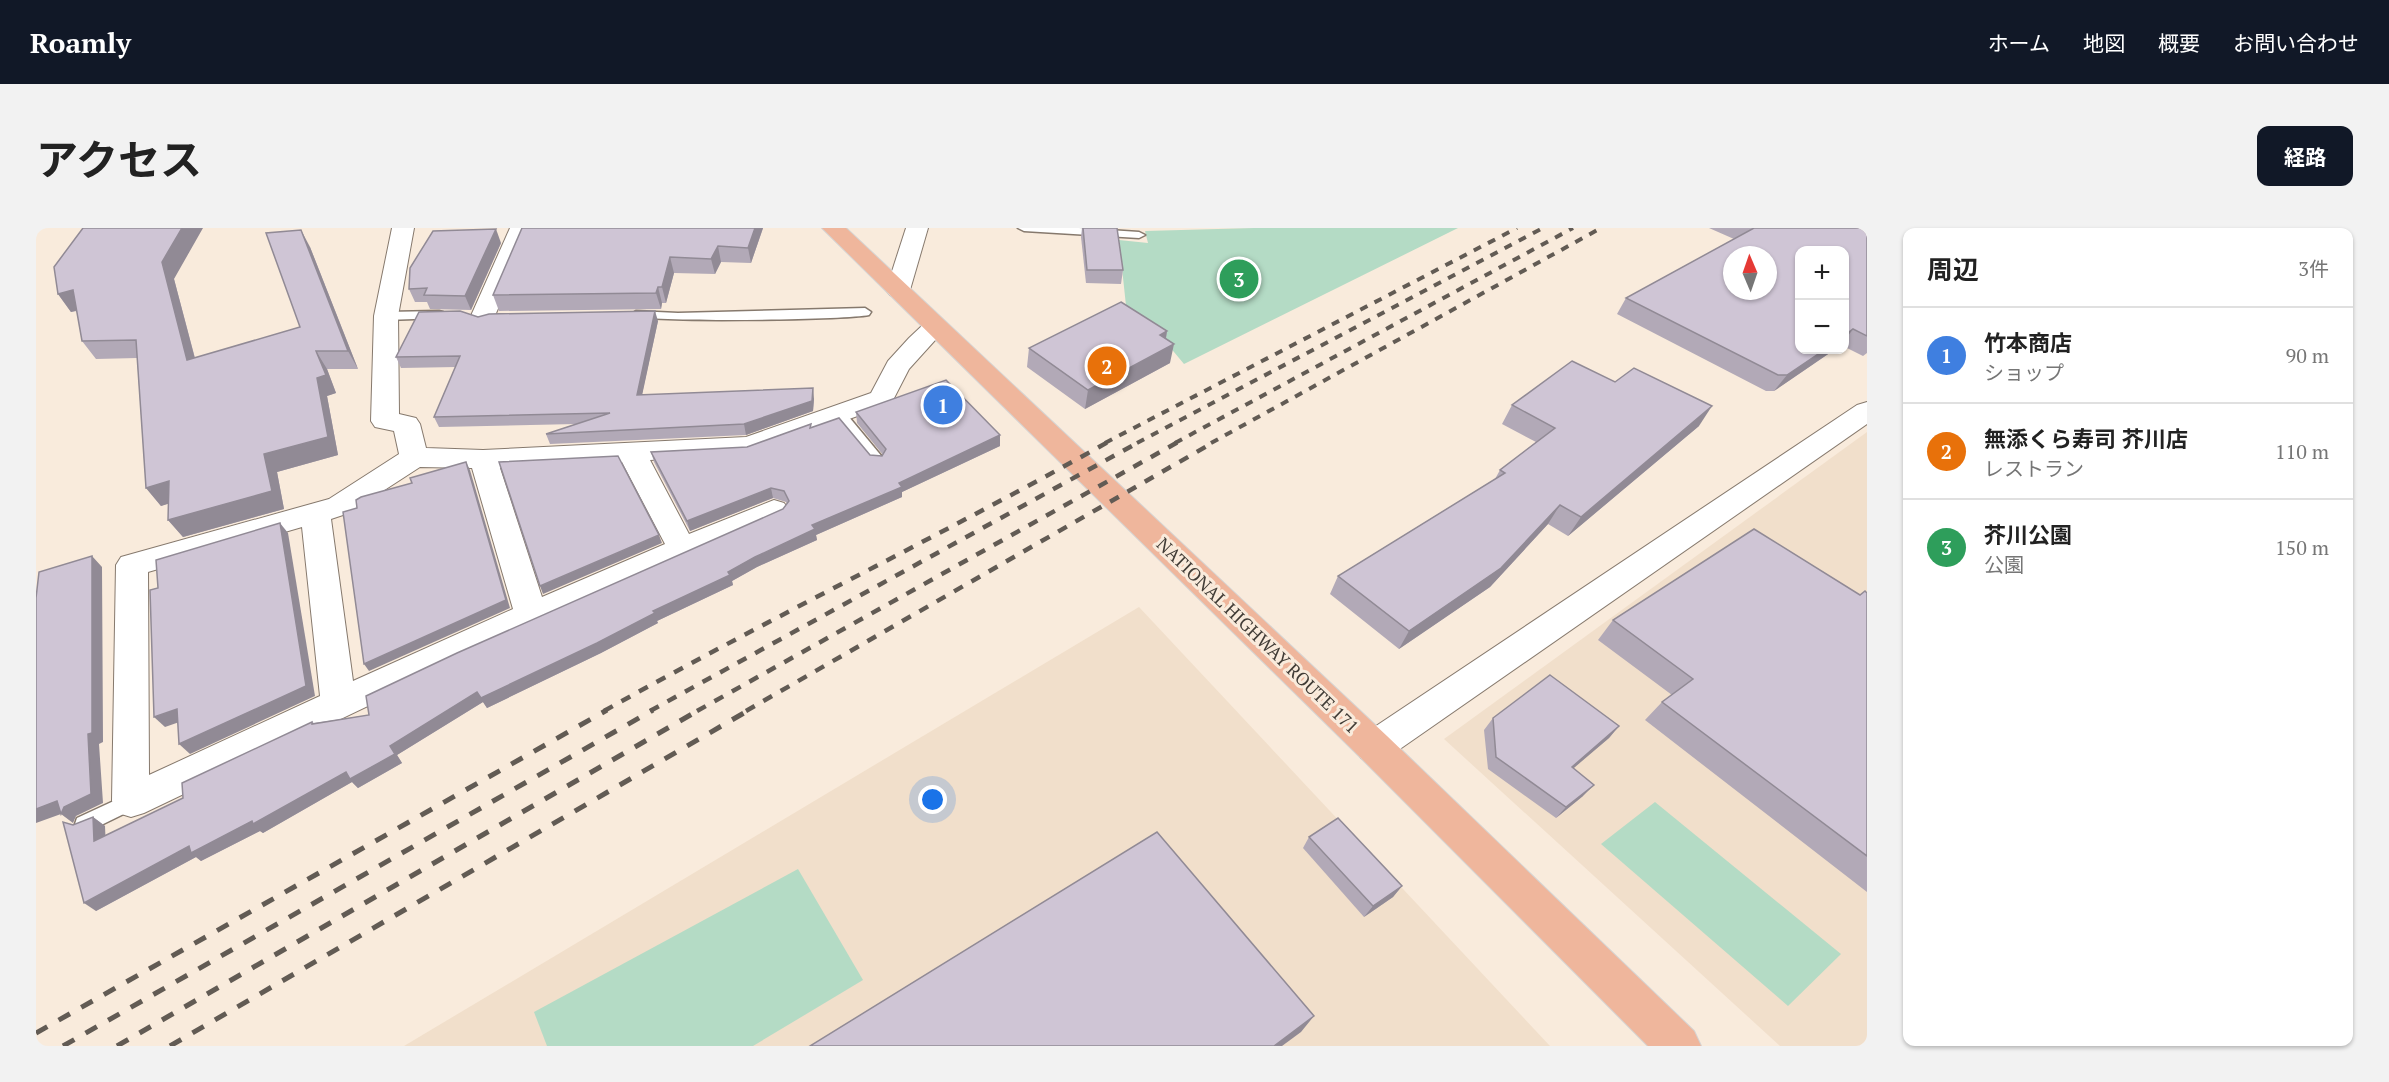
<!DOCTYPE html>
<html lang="ja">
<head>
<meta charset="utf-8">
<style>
  :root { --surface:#fff; --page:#f2f2f2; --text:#222; --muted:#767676; --line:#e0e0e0; --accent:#111827 }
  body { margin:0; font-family:"PT Serif","Noto Sans JP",serif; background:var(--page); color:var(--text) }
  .controls { position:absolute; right:18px; top:18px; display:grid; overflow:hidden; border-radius:12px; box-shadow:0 2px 4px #0004 }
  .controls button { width:54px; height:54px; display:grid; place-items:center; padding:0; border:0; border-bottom:2px solid var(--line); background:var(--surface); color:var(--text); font:30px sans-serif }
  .compass { position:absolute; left:1687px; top:18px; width:54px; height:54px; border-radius:50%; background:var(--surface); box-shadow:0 2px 4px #0004; rotate:358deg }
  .you { position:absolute; left:897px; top:572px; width:21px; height:21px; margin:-15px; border:4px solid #fff; border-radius:50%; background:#1a73e8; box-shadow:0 0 0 9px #1a73e833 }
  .badge { display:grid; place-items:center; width:39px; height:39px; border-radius:50%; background:var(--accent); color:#fff; font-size:20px; font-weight:700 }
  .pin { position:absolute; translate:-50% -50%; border:3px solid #fff; box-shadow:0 2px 6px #0006 }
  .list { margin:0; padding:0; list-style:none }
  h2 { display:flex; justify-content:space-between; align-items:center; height:78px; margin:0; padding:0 24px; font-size:26px }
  h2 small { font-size:20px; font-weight:400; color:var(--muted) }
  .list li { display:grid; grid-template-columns:39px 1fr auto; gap:18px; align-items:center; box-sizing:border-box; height:96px; padding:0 24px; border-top:2px solid var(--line) }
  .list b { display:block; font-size:22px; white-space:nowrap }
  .list p { margin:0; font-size:20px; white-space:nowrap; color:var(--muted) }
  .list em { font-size:20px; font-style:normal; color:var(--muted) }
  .map { position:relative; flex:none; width:1831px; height:818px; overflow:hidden; border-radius:12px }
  header { display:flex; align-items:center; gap:36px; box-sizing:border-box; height:84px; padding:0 30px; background:var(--accent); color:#fff }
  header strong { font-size:28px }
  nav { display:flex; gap:33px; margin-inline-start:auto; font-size:21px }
  .intro { display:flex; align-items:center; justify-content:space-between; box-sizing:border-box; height:144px; padding:0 36px }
  h1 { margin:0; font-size:42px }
  .button { padding:15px 27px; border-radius:12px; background:var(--accent); color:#fff; font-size:21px; font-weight:700 }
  main { display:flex; gap:36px; padding:0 36px }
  aside { flex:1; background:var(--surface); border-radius:12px; box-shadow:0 2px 4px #0004 }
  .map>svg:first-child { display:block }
  .built { fill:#f1dfcb }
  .green { fill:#b4dbc5 }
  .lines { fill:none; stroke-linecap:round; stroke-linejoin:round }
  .service-casing { stroke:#86796d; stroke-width:3 }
  .minor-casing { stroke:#86796d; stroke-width:2 }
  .tertiary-casing { stroke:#86796d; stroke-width:2 }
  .trunk-casing { stroke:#d5d4d3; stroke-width:2 }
  .service { fill:#fff; fill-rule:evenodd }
  .minor { fill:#fff; fill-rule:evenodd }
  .tertiary { fill:#fff; fill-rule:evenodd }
  .trunk { fill:#efb69c; fill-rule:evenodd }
  .rail-far2 { stroke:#625b54; stroke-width:4; stroke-dasharray:8 8; stroke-linecap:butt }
  .rail-far1 { stroke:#625b54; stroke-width:4.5; stroke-dasharray:10 10; stroke-linecap:butt }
  .rail { stroke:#625b54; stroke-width:5; stroke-dasharray:13 13; stroke-linecap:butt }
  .wall { fill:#b2a9b7 }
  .shaded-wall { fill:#918a95 }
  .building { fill:#cfc5d5; stroke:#918a95; stroke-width:1.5; fill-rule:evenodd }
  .labels { text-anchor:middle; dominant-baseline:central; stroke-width:6; stroke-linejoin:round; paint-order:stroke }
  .street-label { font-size:18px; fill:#413c36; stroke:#f9ebdc }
</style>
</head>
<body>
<header>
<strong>Roamly</strong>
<nav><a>ホーム</a><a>地図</a><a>概要</a><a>お問い合わせ</a></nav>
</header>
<div class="intro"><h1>アクセス</h1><a class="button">経路</a></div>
<main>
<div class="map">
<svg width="1831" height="818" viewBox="0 0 1831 818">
  <rect width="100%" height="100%" fill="#f9ebdc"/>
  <g class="built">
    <path d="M1831,204V818H1744L1408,511Z"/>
    <path d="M1103,379L1514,818H368Z"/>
  </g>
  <g class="green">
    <path d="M1218,0H1422L1148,136L1128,112L1091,87L1083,12L1112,15L1109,3Z"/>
    <path d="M1619,574L1805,726L1752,778L1565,616Z"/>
    <path d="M762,641L827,752L717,818H511L498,784Z"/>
  </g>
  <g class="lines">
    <g class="service-casing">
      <g id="service">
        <path d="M982,0H1043L1103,4L1109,7L1103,10L988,3Z"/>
        <path d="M829,80L835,84L833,87C810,92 603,95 594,87L600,83L642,85Z"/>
        <path d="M403,83L407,84L409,87L407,90L350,92L344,88L350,84Z"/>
        <path d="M803,182L808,183L847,230L849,233L847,236H837L798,189L796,186L798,183Z"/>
        <path d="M95,565L102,567L104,573L102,579L55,602L48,604L41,602L39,596L41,590Z"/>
      </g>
    </g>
    <g class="minor-casing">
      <g id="minor">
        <path d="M356,0H378L362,88L363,186L380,190L384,196L390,220L447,222L710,209L835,165L852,133L873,110L890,94L899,92L908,94L911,99L873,141L855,176L713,227L614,232L653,306L738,272L748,275L753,282L748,289L426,433L108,585L95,589L82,585L76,573L80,337L85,329L293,271L363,226L358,203L339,199L335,193L338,88ZM586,234L629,316L506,369L464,240ZM384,239L436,240L477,381L317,453L295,291L313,285ZM266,299L284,468L113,547L112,344Z"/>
        <path d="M474,0H496L458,90L455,95L446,97L437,95L434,90Z"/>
        <path d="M870,0H892L874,62L870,67L862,69L854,67L850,62Z"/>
      </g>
    </g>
    <g class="tertiary-casing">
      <path id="tertiary" d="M1831,174V196L1351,530L1338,534L1325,530L1320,519L1325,508L1821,177Z"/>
    </g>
    <g class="trunk-casing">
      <path id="trunk" d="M786,0H810L1351,508L1658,803L1665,818H1612L1325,530Z"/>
    </g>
    <use href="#service" class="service"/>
    <use href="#minor" class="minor"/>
    <use href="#tertiary" class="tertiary"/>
    <use href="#trunk" class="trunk"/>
    <g class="rail-far2">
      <path d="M1069,215L1481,0"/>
      <path d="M1101,215L1507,0"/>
      <path d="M1139,215L1537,0"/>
      <path d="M1175,215L1565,0"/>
    </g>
    <g class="rail-far1">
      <path d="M568,483C734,390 906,307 1072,214"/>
      <path d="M614,483L1103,214"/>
      <path d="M661,483L1142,214"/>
      <path d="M710,483L1178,214"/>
    </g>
    <g class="rail">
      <path d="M0,805L571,482"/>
      <path d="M27,818L617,482"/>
      <path d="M81,818L663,482"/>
      <path d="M134,818L713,482"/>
    </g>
  </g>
  <g class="wall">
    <path d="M727,0L715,35L685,34L679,46L638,45L630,75H626L625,81L463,83L457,67Z"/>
    <path d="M1046,0H1081L1087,42L1085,56L1050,55L1045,9Z"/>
    <path d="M1673,0H1831V125L1827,128L1809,119V22L1764,122H1798L1738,163H1730L1581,86L1590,70L1698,11Z"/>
    <path d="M465,15L435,82L394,81L391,74H379L373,61Z"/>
    <path d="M274,19L322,141H291L300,165L291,168L302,227L241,244L248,281L147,309L132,292L133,275L125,278L110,260L101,130L60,131L46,113L41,83L35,84L22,66L138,51L159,130L264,99Z"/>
    <path d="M442,89L622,93L606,166L778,171L777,183L710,207L514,216L510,206L540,196L403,199L398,189L420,139L365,140L360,129Z"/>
    <path d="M1131,103L1130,111L1134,135L1049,181L991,139L993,120Z"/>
    <path d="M1476,177L1663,198L1532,308L1512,296L1454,359L1363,421L1294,366L1302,348L1459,251L1464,242L1500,214L1466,196Z"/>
    <path d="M820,184L964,207V218L866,264V269L780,307L781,312L721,339L696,353L697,357L621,393L622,395L565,425L451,480L447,474L361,527L366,535L322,560L316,554L227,605L224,603L165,633L160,629L60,683L37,597L57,589L69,598V608L147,570L276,494L278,495L333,487L747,281L751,276L750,274L737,270L654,303L618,234L615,224L711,219L775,196V200L834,227L846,228L847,227L821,195Z"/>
    <path d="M1831,365V664L1609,492L1626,474L1636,467L1562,412L1577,392L1824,367Z"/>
    <path d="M1457,490L1583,498L1573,510L1537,540L1547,568L1520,590L1452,541L1448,502Z"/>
    <path d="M1273,609L1366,658L1357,669L1328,689L1267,620Z"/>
  </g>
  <g class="shaded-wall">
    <path d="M146,0H167L138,51L164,150L151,132L126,34Z"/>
    <path d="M719,0H727L715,35L712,20Z"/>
    <path d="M460,1L465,15L435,82L429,68Z"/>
    <path d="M265,2L274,19L322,141L312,123Z"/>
    <path d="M682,18L685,34L679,46L675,31Z"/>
    <path d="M634,29L638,45L630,75L626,59Z"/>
    <path d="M622,59L626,75L625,81L620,65Z"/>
    <path d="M37,62L50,80L35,84L22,66Z"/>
    <path d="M619,83L622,93L604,177L601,167Z"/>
    <path d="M1817,101L1809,112V107Z"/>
    <path d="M1131,103L1128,121L1138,116L1134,135L1049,181L1052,162L1124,107Z"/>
    <path d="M1788,122H1798L1738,163L1751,147Z"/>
    <path d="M280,123L291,141L300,165L291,168L302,227L241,244L248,281L147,309L132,292L228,226Z"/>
    <path d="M777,160L778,171L777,183L710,207L708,196Z"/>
    <path d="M1676,178L1663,198L1532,308L1545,289Z"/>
    <path d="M964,207V218L866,264V269L780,307L781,312L721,339L696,353L697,357L621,393L622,395L565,425L451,480L447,474L361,527L366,535L322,560L316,554L227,605L224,603L165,633L160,629L60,683L48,675L153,618L354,518L441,464L617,383L776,297Z"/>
    <path d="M430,234L434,242L474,380L333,443L328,436Z"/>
    <path d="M133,253L148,271L125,278L110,260Z"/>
    <path d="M735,260L737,270L654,303L651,293Z"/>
    <path d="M1524,277L1512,296L1454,359L1363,421L1373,403Z"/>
    <path d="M244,295L252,305L279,468L154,526L143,516Z"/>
    <path d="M623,307L626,315L507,366L504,358Z"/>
    <path d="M56,328L66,339L67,514L63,516L67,575L40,588L37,595L25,586L0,595V581Z"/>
    <path d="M141,481L152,491L129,499L118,489Z"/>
    <path d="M1583,498L1573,510L1525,551L1536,539Z"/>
    <path d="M1558,557L1547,568L1520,590L1530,579Z"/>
    <path d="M57,589L69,598L70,622L58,613Z"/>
    <path d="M1366,658L1357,669L1328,689L1337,678Z"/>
    <path d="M1278,788L1265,804L1246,818H1238Z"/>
  </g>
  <g class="building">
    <path d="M47,0H146L126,34L151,132L264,99L230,5L265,2L312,123H280L290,147L281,150L292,209L228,226L236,263L132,292L133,253L110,260L100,112L46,113L37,62L22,66L18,39Z"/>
    <path d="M486,0H719L712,20L682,18L675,31L634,29L626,59H622L620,65L457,67Z"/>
    <path d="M1047,0H1081L1087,42H1051Z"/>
    <path d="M1718,0H1831V108L1817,101L1809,107V22H1764V122H1788L1751,147H1742L1590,70ZM1696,27H1732V63H1696Z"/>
    <path d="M460,1L429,68L388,67L391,60L373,61L374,40L397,3Z"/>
    <path d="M1085,74L1131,103L1124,107L1138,116L1052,162L993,120Z"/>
    <path d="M424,83L442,89L453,86L619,83L601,167L777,160L776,173L708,196L510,206L574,185L398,189L424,128L360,129L383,84Z"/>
    <path d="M1536,133L1579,154L1598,140L1676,178L1545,289L1524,277L1465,340L1373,403L1302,348L1469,245L1464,242L1519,200L1476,177Z"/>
    <path d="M910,152L964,207L863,255L866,259L776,297L779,301L719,329L692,344L694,347L617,383L619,385L561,415L445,470L441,464L354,518L359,526L314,551L310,544L217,596L216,593L155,625L153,618L48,675L27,594L37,597L57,589L58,613L147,570L146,555L276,494V496L333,487L330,468L421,425L747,281L753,273L748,263L735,260L651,293L615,224L711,219L775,196L774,200L803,190L834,227L846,228L850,221L820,184Z"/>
    <path d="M582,228L623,307L504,358L463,234Z"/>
    <path d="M430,234L470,372L328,436L307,284L321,280L320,272L325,269L376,255L374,250Z"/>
    <path d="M244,295L270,458L143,516L141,481L118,489L114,362L122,360L120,332Z"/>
    <path d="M1718,301L1824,367L1829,363L1831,365V628L1626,474L1657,451L1577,392Z"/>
    <path d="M56,328V505L52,506L55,566L28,579L25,586L21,573L0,581V370L3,344Z"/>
    <path d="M1514,447L1583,498L1536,539L1558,557L1530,579L1460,529L1457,490Z"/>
    <path d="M1302,590L1366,658L1337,678L1273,609Z"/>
    <path d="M1121,604L1278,788L1238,818H774Z"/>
  </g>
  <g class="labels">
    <g class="street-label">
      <text transform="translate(1222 407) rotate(44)">NATIONAL HIGHWAY ROUTE 171</text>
    </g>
  </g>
</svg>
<div class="controls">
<button>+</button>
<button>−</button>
</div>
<svg class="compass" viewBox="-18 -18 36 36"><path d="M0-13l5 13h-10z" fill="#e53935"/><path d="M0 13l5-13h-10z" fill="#767676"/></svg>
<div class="you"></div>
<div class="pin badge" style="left:907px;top:177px;background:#3f7fe0">1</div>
<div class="pin badge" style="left:1071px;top:138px;background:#e8710a">2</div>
<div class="pin badge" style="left:1203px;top:51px;background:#2e9e5b">3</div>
</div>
<aside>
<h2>周辺<small>3件</small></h2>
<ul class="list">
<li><span class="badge" style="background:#3f7fe0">1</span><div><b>竹本商店</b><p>ショップ</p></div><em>90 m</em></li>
<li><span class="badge" style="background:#e8710a">2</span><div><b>無添くら寿司 芥川店</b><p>レストラン</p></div><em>110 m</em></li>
<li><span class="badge" style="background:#2e9e5b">3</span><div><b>芥川公園</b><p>公園</p></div><em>150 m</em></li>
</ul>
</aside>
</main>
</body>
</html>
